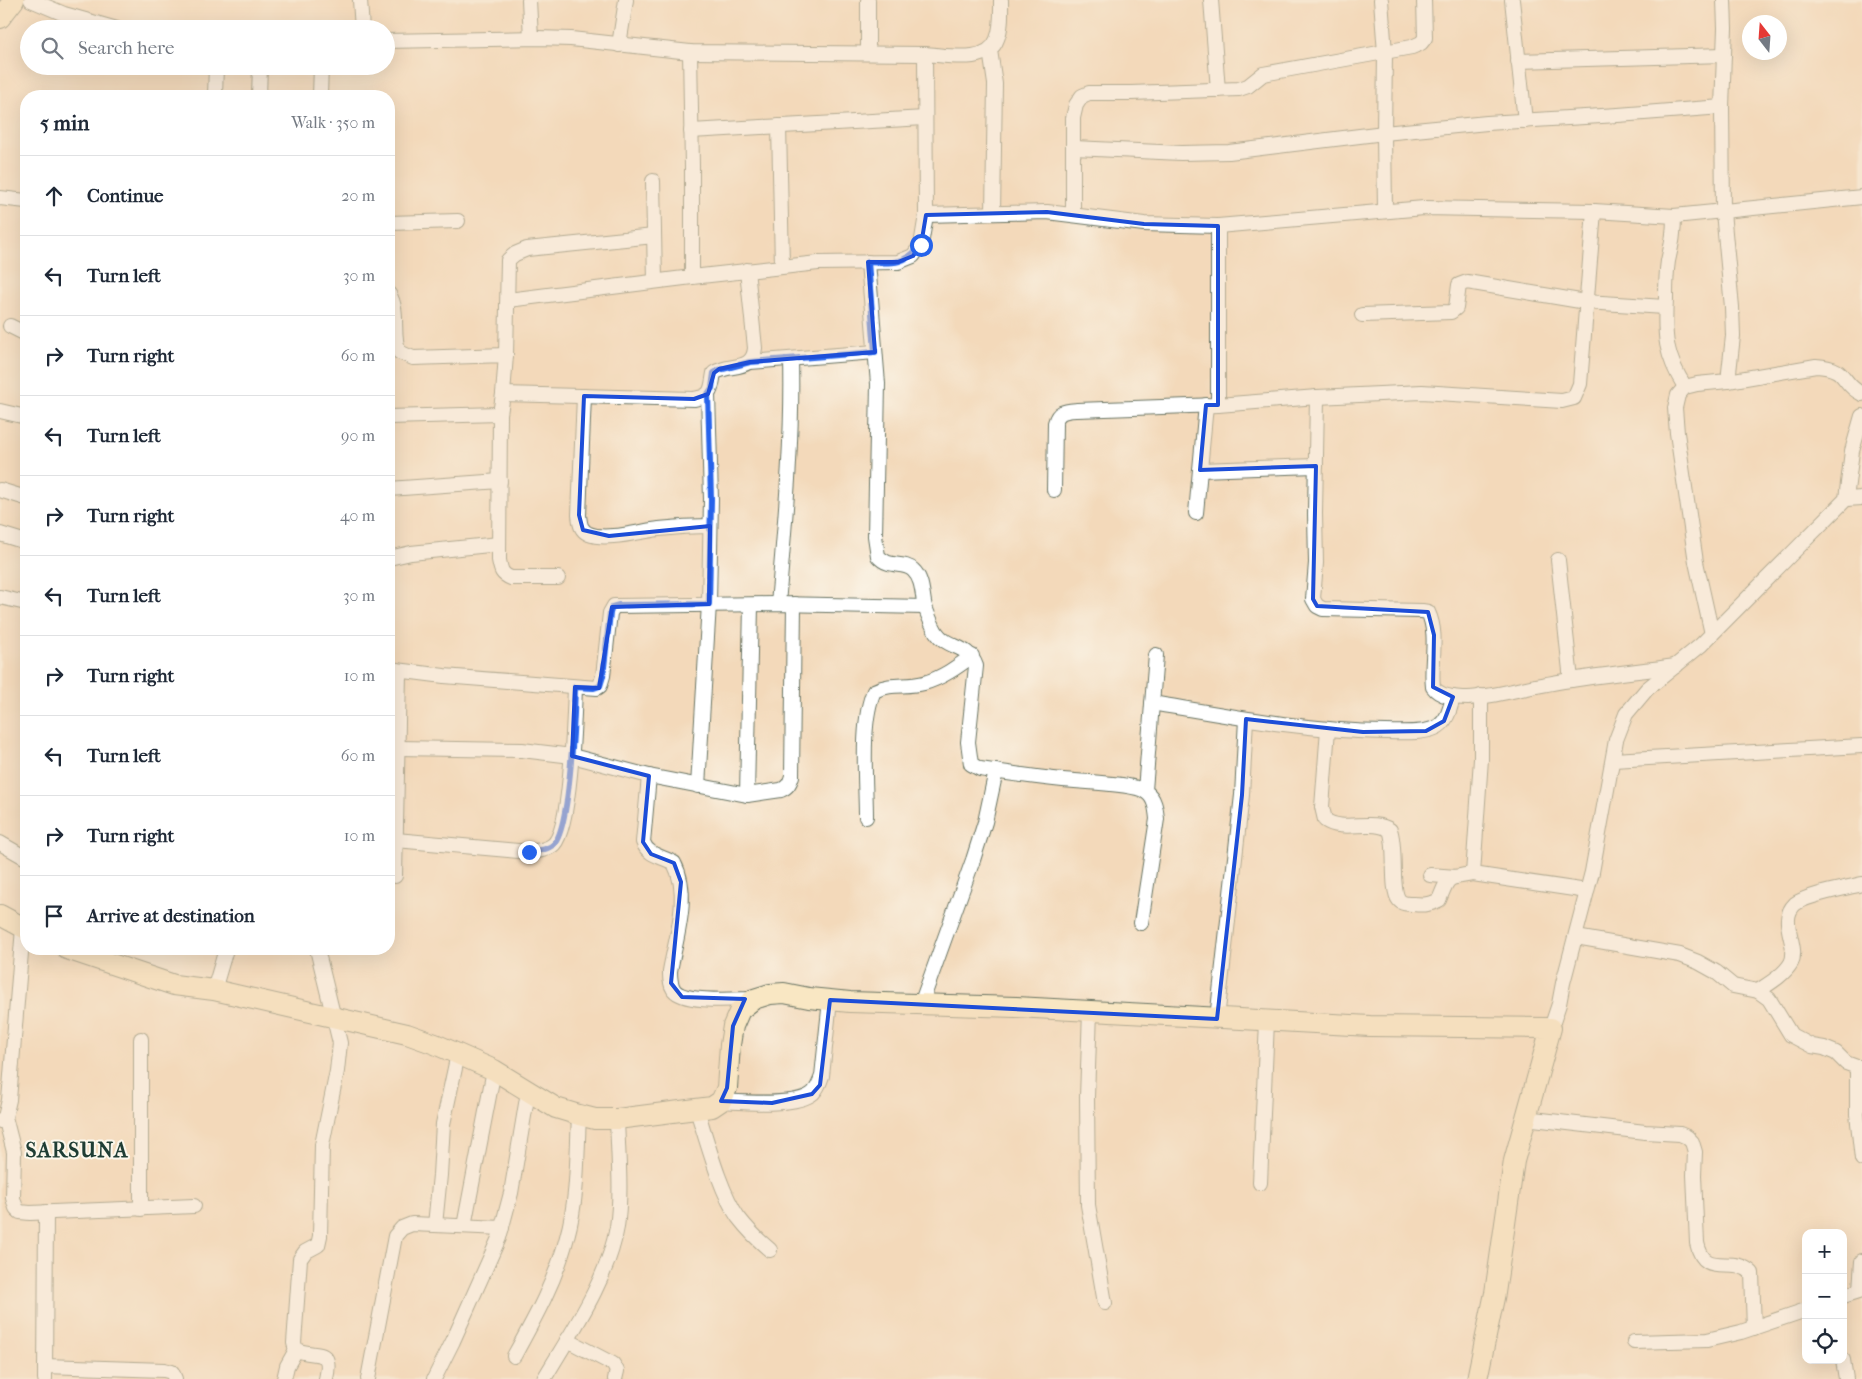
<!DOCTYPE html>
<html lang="en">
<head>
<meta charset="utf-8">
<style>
  :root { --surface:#fff; --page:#f6f6f7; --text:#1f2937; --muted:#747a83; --line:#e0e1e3 }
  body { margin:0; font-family:"IM FELL French Canon",serif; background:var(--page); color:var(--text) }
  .controls { position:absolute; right:15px; bottom:15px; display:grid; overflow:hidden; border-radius:10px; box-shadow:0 5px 20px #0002 }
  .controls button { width:45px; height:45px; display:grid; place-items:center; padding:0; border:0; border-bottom:1px solid var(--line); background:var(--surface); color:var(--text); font:25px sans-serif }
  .compass { position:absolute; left:1742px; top:15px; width:45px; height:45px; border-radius:50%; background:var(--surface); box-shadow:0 5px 20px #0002; rotate:343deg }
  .stop { position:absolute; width:15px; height:15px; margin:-11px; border:4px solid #2563eb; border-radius:50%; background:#fff }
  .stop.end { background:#2563eb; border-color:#fff; box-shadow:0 1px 5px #0008 }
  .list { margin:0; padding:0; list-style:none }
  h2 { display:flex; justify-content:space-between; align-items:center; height:65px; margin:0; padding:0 20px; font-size:21px }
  h2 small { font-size:16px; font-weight:400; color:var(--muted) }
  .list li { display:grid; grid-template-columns:32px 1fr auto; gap:15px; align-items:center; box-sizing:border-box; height:80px; padding:0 20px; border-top:1px solid var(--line) }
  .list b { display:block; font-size:19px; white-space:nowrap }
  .list em { font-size:16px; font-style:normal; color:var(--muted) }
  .icon { flex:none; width:28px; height:28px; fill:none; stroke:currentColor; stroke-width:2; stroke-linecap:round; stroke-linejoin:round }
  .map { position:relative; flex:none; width:1862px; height:1379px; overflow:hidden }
  .search { position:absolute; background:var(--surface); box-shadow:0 5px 20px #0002; left:20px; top:20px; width:375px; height:55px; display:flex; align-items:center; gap:12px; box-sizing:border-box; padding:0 18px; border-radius:28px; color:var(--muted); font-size:19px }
  .panel { position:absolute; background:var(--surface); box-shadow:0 5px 20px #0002; left:20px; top:90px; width:375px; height:865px; border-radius:20px }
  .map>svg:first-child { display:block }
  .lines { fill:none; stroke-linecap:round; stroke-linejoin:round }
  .street-casing { stroke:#697463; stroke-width:16 }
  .secondary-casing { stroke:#697463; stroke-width:22 }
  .street { stroke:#fff; stroke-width:14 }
  .secondary { stroke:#f9e7c3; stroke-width:20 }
  .route { stroke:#2563eb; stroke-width:6 }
  .marked { fill:none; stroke:#1d4ed8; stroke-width:4; stroke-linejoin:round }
  .labels { text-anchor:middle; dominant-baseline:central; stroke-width:4; stroke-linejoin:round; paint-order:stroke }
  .district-label { font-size:21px; font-weight:bold; letter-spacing:1px; fill:#1f3d34; stroke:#fbf7ec }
</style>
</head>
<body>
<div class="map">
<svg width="1862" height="1379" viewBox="0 0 1862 1379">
  <rect width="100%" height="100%" fill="#fbf7ec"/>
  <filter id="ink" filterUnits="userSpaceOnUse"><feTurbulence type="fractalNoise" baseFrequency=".02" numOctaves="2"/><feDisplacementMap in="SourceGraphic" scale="10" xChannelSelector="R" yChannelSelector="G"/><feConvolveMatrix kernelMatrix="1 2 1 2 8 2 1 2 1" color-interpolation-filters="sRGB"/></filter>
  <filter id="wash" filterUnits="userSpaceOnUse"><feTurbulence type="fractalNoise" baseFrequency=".0096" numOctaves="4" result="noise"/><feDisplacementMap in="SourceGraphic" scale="20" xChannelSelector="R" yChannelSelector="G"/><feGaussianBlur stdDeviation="1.12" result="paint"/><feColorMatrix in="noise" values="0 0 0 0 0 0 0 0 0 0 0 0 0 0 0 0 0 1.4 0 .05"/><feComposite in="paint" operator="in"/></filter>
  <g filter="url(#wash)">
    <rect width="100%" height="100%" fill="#f3d9ba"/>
  </g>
  <g filter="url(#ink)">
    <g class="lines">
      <g class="street-casing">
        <g id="street">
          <path d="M31,0L64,14L117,29"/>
          <path d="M360,0L362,29"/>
          <path d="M529,0L531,38"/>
          <path d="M1211,0L1218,90"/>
          <path d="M1381,0L1385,53L1384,133L1385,211"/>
          <path d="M1512,0L1525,121"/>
          <path d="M386,41L537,38L571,39L690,52L925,54L926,215L1047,212L1144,224L1218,226L1424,208L1594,211L1674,216L1862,197"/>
          <path d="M619,45L626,0"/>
          <path d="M990,50L995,84L993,213"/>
          <path d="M868,53V0"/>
          <path d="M925,54C946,55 988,65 997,39C1002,27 1001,13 1001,0"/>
          <path d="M1518,61L1724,55"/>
          <path d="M215,96L216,66"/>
          <path d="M259,96L260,66"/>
          <path d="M320,96L321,66"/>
          <path d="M1722,107L1725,28L1724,0"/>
          <path d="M779,126L782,266"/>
          <path d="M691,131L925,118"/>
          <path d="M1074,148L1181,153L1229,152L1384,133L1487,123L1618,115L1722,107L1723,212L1732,307L1733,336L1728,381"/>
          <path d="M653,181L655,281"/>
          <path d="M0,198L26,201"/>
          <path d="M1073,214V118L1076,105L1082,96L1089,93H1131L1239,89L1248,86L1263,74L1412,47L1421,43L1425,38L1424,0"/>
          <path d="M1674,216C1674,234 1672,243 1668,261C1666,274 1666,287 1666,299C1664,336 1665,355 1685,387"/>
          <path d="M389,223L458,221"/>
          <path d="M868,262L878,384L875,536L878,556C889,569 904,561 913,570C923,579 922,595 925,607C928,615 932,625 936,632C948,650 968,643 976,666L968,742L971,764L980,769C1007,773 1035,777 1063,780C1080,782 1136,783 1146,792C1155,798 1156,809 1157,819L1141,923"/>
          <path d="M692,277L818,263L898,262L913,256L921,245L926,215"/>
          <path d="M389,294C400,312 391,334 399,352L413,358L506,355L503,394"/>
          <path d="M508,300L692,277V167L690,52"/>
          <path d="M1362,315L1451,312L1456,308L1459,285L1467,282L1586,302L1665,307"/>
          <path d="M10,326L26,334"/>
          <path d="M506,355L508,260L515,254L527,249L654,236"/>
          <path d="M750,362L875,352"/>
          <path d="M584,396L579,515C580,523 580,530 589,534C606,541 641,531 659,529C676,527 693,526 710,526"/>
          <path d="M1317,397L1315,514L1316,563L1313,599L1317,606L1323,609L1422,611L1428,612C1439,635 1430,662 1433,687C1440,697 1456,698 1468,698C1494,697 1521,688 1547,684C1590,676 1633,672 1676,666"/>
          <path d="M1218,405L1317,397L1422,392L1562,401L1574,398L1580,384L1594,211"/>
          <path d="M0,411L26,417"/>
          <path d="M389,417L500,414"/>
          <path d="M1200,470L1316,466"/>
          <path d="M389,489L500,481"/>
          <path d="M0,490L26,498"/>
          <path d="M1054,490L1055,423C1058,411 1065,411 1077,410L1218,405V226"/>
          <path d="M1846,499L1862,498"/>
          <path d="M1196,513L1206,405"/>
          <path d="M0,534L26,542"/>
          <path d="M389,558L411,553L499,544"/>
          <path d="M1558,560L1571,680"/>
          <path d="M558,578H511C501,574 501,570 499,560L500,414L503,394L694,399C713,396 711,389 714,373C730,363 753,372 755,348L747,270"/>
          <path d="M0,597L26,603"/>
          <path d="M778,604C785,522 793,441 791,359"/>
          <path d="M1712,634L1696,562L1677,433L1675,408L1678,395L1685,387L1697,384L1728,381L1816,366C1850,368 1839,383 1862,394"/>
          <path d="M389,669L444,676L597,688L600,686L603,676L610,613L614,606L778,604L925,607"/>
          <path d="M1152,703C1230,716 1307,731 1386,732C1401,732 1421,734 1435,728C1447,723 1450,709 1453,697"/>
          <path d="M1328,729L1322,807L1325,820C1343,833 1372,818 1390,830C1397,847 1390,889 1399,900C1402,904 1408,904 1413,904C1423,905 1430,905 1439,900C1449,876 1446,878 1473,874L1587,891"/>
          <path d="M398,748L522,750L572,756L649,776L747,795L781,790C788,787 790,783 792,776L794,604"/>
          <path d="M1613,760L1862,746"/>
          <path d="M649,776L643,842C648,856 662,856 674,863C691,895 676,937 670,971C670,978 670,984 674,990C685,1004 737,999 754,999"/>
          <path d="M698,786L709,604L711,499L708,394"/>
          <path d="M1145,790L1156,655"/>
          <path d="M747,795L751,605"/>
          <path d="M866,817C866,782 860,722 874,691C893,682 905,688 924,683C942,678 957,667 972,656"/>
          <path d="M396,840L529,852C537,851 548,850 554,844C571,826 574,715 575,687"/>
          <path d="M0,843L26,858"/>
          <path d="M1473,874L1481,759V696"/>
          <path d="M1430,875L1456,877"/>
          <path d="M395,876L399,671"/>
          <path d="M1576,937L1680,955L1698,962L1716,972L1733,986L1758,991L1769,999L1791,1035L1812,1046L1824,1048L1836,1053L1846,1063L1857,1067H1862"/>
          <path d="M317,949L340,1043L337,1071L322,1145L320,1236L318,1245L305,1252L300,1259L294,1343L296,1350C318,1358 333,1347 326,1379"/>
          <path d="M214,990L226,949"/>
          <path d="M1758,991C1770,983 1784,975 1791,963C1800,945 1777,921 1795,904C1806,895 1847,888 1862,884"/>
          <path d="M921,1004L973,860L985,822L996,771"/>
          <path d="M1090,1011L1087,1097L1088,1205L1105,1303"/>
          <path d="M1217,1019L1242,795L1246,719"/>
          <path d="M1551,1028L1559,1004L1563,983L1592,872L1616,740L1626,714L1647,689L1701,645L1846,499L1852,451L1862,416"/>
          <path d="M141,1039V1209"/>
          <path d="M1857,1067V1114L1862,1159"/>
          <path d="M721,1101C742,1102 797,1107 813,1093C818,1088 820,1082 822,1076L830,1000"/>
          <path d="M697,1110C707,1141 720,1191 738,1217C748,1230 758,1240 770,1250"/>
          <path d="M5,1117L14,1152L13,1198L16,1208L20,1212L30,1213L194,1206"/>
          <path d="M1525,1118L1645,1132L1680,1134L1687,1137L1692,1142L1695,1152L1694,1175L1697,1243C1705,1280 1731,1253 1752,1273L1754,1328"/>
          <path d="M0,1121L5,1117L9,1100L23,928"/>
          <path d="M1260,1183L1267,1021"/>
          <path d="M435,1225L440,1175L443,1124L458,1054"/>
          <path d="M464,1226L494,1070"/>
          <path d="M1860,1290L1862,1261"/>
          <path d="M1843,1296L1862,1290"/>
          <path d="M567,1340L613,1364L617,1371L615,1379"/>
          <path d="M1634,1342L1707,1340L1741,1332L1806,1310"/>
          <path d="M514,1356C535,1318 556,1280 567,1237C578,1198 577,1155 579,1115"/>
          <path d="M1843,1360L1846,1379"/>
          <path d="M45,1366L164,1370L172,1372L175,1379"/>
          <path d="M45,1379L46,1212"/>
          <path d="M284,1379L287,1366L296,1350"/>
          <path d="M368,1379L395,1236L402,1228L412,1224L502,1228"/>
          <path d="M434,1379L453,1341L499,1238L511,1193L528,1092"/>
          <path d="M544,1379C571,1333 608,1280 617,1227C622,1192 618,1154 617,1119"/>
        </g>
      </g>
      <g class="secondary-casing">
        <g id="secondary">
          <path d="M0,18L14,0"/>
          <path d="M0,915L26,929"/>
          <path d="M67,949L174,985L214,990L407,1034L435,1044L494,1070L556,1108L579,1115L595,1119H617L712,1107L721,1101L727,1088L730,1045L733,1026L740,1010L754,999L770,994L784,993L809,998L850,1002L1016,1007L1370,1026L1551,1028L1514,1161L1495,1293L1477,1379"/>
        </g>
      </g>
      <use href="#street" class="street"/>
      <use href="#secondary" class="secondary"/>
    </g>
  </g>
  <g class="lines" filter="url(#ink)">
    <path class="route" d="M529,852C537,851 548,850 554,844C571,825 574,715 575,687L594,688L600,686L603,676L610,613L612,607L619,605L709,604L711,499L708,394L712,388L714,373L719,370L750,362L875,352L868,262C892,263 905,265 921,245"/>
  </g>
  <path d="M0 0H1862V1379H0ZM1047,212L1144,224L1218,226V405H1206L1200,470L1316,466L1313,599L1317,606L1428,612L1434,635L1433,687L1453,697L1444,721L1426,731L1363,732L1246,719L1242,795L1217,1019L830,1000L820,1085L812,1094L772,1103L721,1101L727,1088L733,1026L745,999L682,997L671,983L681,882L674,863L651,854L643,842L649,776L572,756L575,687L599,688L612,607L709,604L710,526L609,536L583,530L579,515L584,396L694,399L708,394L714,373L719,369L750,362L875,352L868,262H898L913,256L921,245L926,215Z" fill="#f3d9ba" fill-opacity=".55" fill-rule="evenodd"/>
  <path class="marked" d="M1047,212L1144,224L1218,226V405H1206L1200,470L1316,466L1313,599L1317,606L1428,612L1434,635L1433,687L1453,697L1444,721L1426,731L1363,732L1246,719L1242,795L1217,1019L830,1000L820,1085L812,1094L772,1103L721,1101L727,1088L733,1026L745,999L682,997L671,983L681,882L674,863L651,854L643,842L649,776L572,756L575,687L599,688L612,607L709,604L710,526L609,536L583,530L579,515L584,396L694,399L708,394L714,373L719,369L750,362L875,352L868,262H898L913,256L921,245L926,215Z"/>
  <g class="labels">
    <g class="district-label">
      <text x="77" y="1150">SARSUNA</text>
    </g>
  </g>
</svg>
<div class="controls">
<button>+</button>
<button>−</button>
<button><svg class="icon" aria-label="locate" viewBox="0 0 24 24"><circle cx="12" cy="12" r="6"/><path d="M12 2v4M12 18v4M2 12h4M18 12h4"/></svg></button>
</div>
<svg class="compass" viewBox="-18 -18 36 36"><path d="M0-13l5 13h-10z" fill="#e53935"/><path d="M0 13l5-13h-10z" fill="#747a83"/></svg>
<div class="stop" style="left:921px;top:245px"></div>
<div class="stop end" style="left:529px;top:852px"></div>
<div class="search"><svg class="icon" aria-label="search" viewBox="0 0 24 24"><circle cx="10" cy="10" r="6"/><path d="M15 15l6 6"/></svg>Search here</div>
<section class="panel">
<h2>5 min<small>Walk · 350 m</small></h2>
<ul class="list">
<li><svg class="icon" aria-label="ahead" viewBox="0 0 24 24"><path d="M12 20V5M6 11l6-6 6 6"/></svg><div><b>Continue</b></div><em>20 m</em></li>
<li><svg class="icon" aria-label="left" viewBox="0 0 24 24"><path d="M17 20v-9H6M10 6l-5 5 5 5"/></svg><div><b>Turn left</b></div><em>30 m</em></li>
<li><svg class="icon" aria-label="right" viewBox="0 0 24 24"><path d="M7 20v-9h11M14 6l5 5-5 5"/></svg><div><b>Turn right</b></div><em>60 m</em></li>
<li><svg class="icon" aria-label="left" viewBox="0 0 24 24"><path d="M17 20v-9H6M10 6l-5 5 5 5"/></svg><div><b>Turn left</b></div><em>90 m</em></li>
<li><svg class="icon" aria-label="right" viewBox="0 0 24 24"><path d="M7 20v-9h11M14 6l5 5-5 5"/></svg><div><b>Turn right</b></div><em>40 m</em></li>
<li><svg class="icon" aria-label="left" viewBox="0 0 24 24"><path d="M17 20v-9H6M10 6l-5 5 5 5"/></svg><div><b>Turn left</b></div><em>30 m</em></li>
<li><svg class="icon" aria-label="right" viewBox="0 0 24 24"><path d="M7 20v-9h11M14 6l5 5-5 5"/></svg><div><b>Turn right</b></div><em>10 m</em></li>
<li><svg class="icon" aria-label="left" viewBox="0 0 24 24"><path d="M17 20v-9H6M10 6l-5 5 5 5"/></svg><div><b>Turn left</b></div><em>60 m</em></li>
<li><svg class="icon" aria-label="right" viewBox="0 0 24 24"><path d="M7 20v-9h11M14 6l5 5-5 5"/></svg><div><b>Turn right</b></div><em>10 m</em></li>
<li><svg class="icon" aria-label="arrive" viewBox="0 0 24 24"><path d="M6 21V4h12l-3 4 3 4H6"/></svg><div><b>Arrive at destination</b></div></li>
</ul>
</section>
</div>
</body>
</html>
